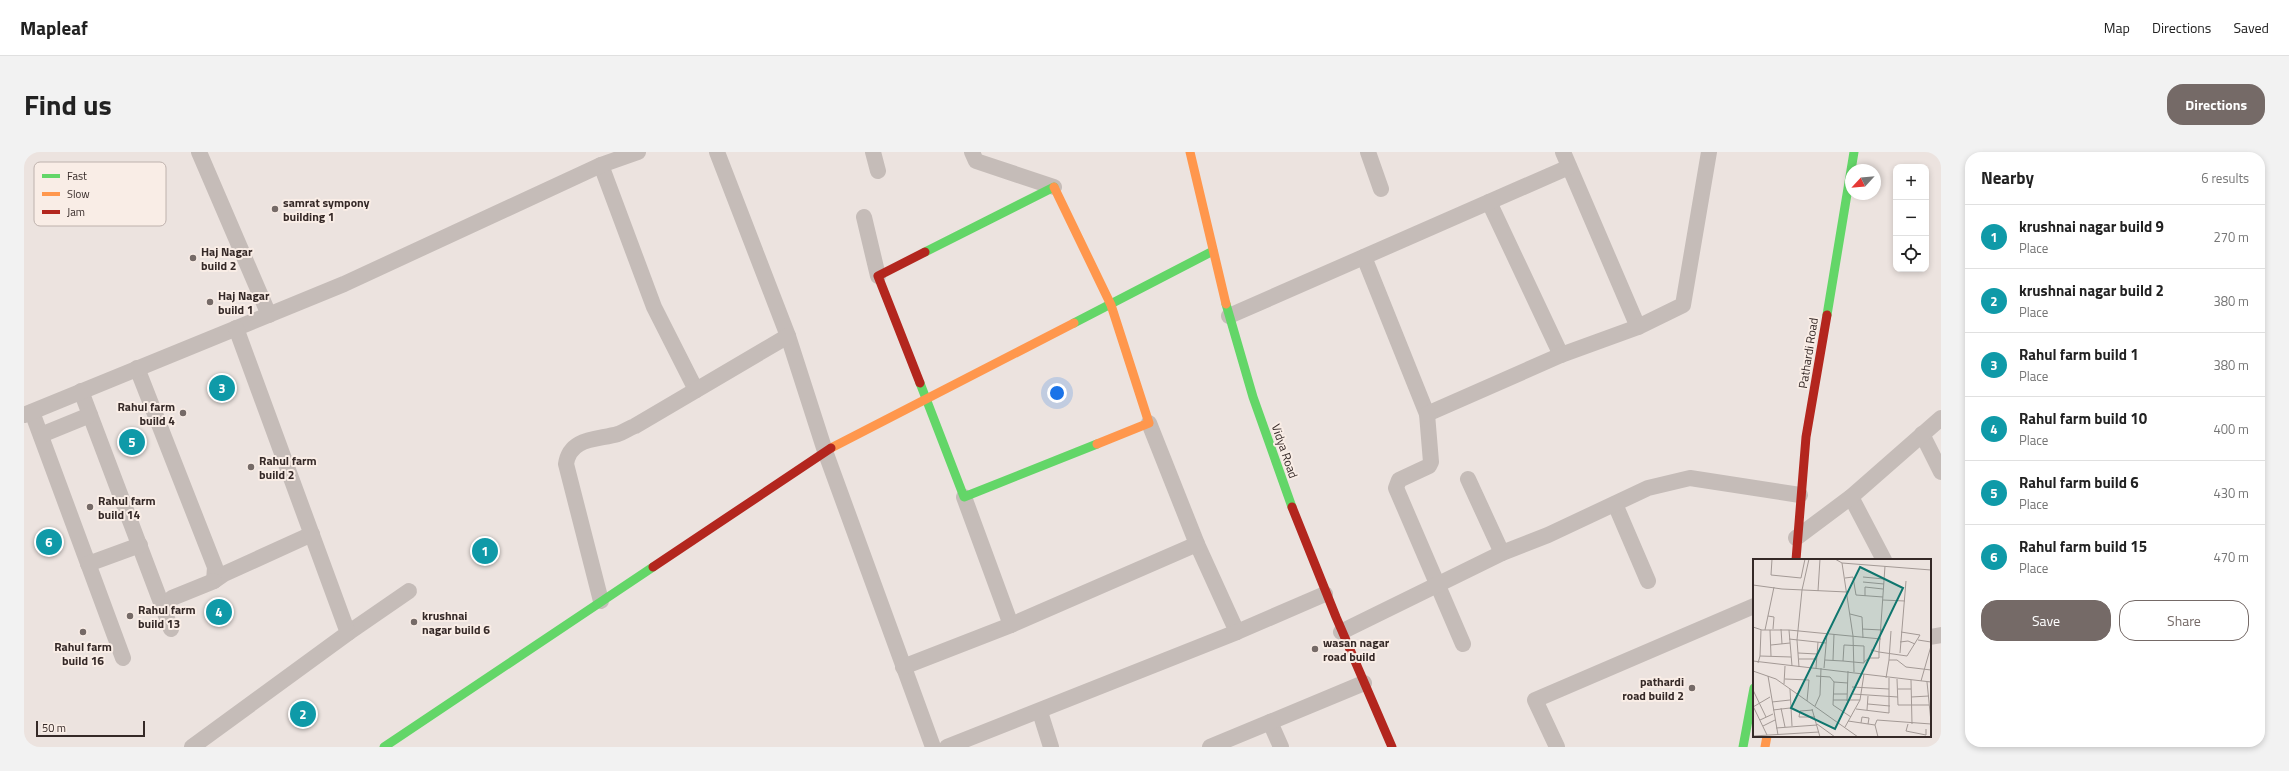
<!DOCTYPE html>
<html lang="en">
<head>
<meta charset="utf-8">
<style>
  :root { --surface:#fff; --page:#f2f2f2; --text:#222; --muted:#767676; --line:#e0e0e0; --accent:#756a67 }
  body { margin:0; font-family:"Titillium Web",sans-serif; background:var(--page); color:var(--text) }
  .controls { position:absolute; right:12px; top:12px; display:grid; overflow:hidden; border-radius:8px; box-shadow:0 2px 6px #0003 }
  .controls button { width:36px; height:36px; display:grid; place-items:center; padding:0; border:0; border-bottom:1px solid var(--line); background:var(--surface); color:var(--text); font:20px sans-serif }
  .compass { position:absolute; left:1821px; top:12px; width:36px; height:36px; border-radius:50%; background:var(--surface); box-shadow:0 2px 6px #0003; rotate:244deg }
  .scale { position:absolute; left:12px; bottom:10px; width:109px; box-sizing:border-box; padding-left:4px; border:2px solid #352927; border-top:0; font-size:11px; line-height:14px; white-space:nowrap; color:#352927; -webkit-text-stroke:3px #f9ede6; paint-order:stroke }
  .you { position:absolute; left:1033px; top:241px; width:14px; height:14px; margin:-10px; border:3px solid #fff; border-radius:50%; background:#1a73e8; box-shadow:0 0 0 6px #1a73e833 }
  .badge { display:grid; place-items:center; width:26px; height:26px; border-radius:50%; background:var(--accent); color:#fff; font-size:13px; font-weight:700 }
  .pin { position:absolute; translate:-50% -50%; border:2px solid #fff; box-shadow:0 1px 4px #0006 }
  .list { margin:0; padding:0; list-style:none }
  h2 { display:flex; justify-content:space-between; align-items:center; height:52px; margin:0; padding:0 16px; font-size:17px }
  h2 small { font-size:13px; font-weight:400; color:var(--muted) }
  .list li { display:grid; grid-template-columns:26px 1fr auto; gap:12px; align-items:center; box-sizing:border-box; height:64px; padding:0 16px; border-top:1px solid var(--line) }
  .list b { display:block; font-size:15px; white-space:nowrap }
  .list p { margin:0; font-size:13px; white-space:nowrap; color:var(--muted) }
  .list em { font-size:13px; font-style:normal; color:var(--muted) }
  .actions { display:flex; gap:8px; padding:12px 16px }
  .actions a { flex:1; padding:9px 0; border:1px solid var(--accent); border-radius:16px; text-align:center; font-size:14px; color:var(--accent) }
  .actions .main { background:var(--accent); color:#fff }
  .icon { flex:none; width:22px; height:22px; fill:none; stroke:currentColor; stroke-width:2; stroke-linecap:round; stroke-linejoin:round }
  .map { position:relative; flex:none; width:1917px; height:595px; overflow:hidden; border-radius:16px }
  header { display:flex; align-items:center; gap:24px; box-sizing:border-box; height:56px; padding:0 20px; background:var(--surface); border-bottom:1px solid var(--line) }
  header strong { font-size:19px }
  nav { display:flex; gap:22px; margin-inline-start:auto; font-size:14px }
  .intro { display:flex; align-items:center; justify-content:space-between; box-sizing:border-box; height:96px; padding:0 24px }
  h1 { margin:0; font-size:28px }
  .button { padding:10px 18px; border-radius:16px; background:var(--accent); color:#fff; font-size:14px; font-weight:700 }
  main { display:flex; gap:24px; padding:0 24px }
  aside { flex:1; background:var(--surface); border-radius:16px; box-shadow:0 2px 6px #0003 }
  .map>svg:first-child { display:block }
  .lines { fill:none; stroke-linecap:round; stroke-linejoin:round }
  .street { stroke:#c5bcb8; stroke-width:16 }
  .fast { stroke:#63d668; stroke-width:9 }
  .slow { stroke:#ff974d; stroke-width:9 }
  .jam { stroke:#b3261e; stroke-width:9 }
  .poi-dot { fill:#756a67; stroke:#f9ede6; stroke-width:1.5 }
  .labels { text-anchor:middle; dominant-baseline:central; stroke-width:4; stroke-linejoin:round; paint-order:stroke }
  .poi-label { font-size:12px; font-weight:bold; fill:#352927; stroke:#f9ede6; text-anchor:start }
  .street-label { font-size:12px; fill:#352927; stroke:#f9ede6 }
  .inset-road { fill:none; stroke:#a39995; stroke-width:1 }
  .view { fill:#0f766e; fill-opacity:0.15; stroke:#0f766e; stroke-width:2 }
  .inset-edge { fill:none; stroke:#352927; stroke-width:2 }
  .key { fill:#f9ede6; stroke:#beb2ad; stroke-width:1 }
  .key-label { font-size:11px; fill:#352927 }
</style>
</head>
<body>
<header>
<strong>Mapleaf</strong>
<nav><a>Map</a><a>Directions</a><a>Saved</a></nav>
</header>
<div class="intro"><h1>Find us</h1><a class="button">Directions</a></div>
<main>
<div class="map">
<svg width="1917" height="595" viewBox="0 0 1917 595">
  <rect width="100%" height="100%" fill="#ece3df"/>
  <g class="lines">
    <g class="street">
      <path d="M175,0L245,163"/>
      <path d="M693,0L764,184L801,299L909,595"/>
      <path d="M849,0L854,19"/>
      <path d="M948,0L952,9L1030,35"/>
      <path d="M1344,0L1357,37"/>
      <path d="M1539,0L1614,175"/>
      <path d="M577,13L630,155L672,238"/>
      <path d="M1465,50L1537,203"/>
      <path d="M840,65L854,124"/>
      <path d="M1340,105L1403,262L1407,310L1405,314L1375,328L1372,336L1439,492"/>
      <path d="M1205,164L1545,15"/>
      <path d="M113,216L191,415L190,429L200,422L288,382"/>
      <path d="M57,239L147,477"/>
      <path d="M8,260L99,506"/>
      <path d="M1403,262L1537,203L1614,175L1659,153L1685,0"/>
      <path d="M0,263L320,132L577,13L614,0"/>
      <path d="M1125,271L1173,392L1213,480"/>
      <path d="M1898,282L1917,320"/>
      <path d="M17,283L66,263"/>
      <path d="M1444,327L1478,401"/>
      <path d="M940,345L987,473"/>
      <path d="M1827,345L1860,408"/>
      <path d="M1591,352L1624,429"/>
      <path d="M1772,386L1827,345L1917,266"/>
      <path d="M64,412L116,393"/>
      <path d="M148,446L190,429"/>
      <path d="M577,449L542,312C546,285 573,288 594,282C600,280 605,276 611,274L764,184"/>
      <path d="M1317,480L1478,401L1524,383L1624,336L1666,326L1776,343"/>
      <path d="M324,481L385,439"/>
      <path d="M1906,485L1917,483"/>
      <path d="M879,515L987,473L1173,392"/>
      <path d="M1016,560L1027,595"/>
      <path d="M1246,570L1257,595"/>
      <path d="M168,595L324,481L212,176"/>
      <path d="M923,595L1213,480L1301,442"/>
      <path d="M1186,595L1340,531"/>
      <path d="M1533,595L1511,548L1730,454"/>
    </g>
    <g class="fast">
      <path d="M901,100L1030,35"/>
      <path d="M1202,152L1229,245L1268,355"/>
      <path d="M1803,163L1830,0"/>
      <path d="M1050,171L1189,99"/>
      <path d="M896,231L940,345L1073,292"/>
      <path d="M360,595L629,415"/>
      <path d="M1719,595L1730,536"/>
    </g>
    <g class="slow">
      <path d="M1166,0L1202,152"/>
      <path d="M1030,35L1087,153L1125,271L1073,292"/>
      <path d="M807,296L1050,171"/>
      <path d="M1741,595L1743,584"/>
    </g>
    <g class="jam">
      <path d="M896,231L854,124L901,100"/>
      <path d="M1268,355L1312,465L1368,595"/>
      <path d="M1772,408L1782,285L1803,163"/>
      <path d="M629,415L807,296"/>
    </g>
  </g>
  <g class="poi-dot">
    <circle cx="251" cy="57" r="4"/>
    <circle cx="169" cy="106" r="4"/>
    <circle cx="186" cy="150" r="4"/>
    <circle cx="159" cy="261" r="4"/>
    <circle cx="227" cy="315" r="4"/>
    <circle cx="66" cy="355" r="4"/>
    <circle cx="106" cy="464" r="4"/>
    <circle cx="390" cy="470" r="4"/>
    <circle cx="59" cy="480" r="4"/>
    <circle cx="1291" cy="497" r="4"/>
    <circle cx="1668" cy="536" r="4"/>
  </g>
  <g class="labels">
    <g class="poi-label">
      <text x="259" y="50">samrat sympony<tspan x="259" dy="14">building 1</tspan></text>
      <text x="177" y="99">Haj Nagar<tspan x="177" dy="14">build 2</tspan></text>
      <text x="194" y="143">Haj Nagar<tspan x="194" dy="14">build 1</tspan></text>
      <text x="151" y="254" text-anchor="end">Rahul farm<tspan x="151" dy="14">build 4</tspan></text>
      <text x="235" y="308">Rahul farm<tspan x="235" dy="14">build 2</tspan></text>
      <text x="74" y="348">Rahul farm<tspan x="74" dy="14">build 14</tspan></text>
      <text x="114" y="457">Rahul farm<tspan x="114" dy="14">build 13</tspan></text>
      <text x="398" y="463">krushnai<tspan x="398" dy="14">nagar build 6</tspan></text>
      <text x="1299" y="490">wasan nagar<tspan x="1299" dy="14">road build</tspan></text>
      <text x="59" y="494" text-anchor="middle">Rahul farm<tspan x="59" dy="14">build 16</tspan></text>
      <text x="1660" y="529" text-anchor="end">pathardi<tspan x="1660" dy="14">road build 2</tspan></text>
    </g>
    <g class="street-label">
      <text transform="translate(1784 201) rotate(-81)">Pathardi Road</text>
      <text transform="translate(1261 299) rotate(71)">Vidya Road</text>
    </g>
  </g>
  <g transform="translate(1729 407)">
    <rect width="178" height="178" fill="#ece3df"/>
    <path class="inset-road" d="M19,0L18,16L48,19L52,0M82,0L89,4L100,77L101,113M89,4L178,11M132,7L126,93L154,97L167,76L148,73M110,18L131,20M92,19L100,18L103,36L130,38M110,23L131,25M0,26L29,30L94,33M65,32L67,0M112,37V28L130,30M130,41L152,42M97,55L109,58L110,79M15,57L21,58L20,70M0,68L9,71H36L128,80M28,70L29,85M109,70L129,71M12,71L21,28M17,71L18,97M36,71L39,107M138,72L136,101H144L153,108L178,111M36,80L73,84M165,81L178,83M147,83L155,82L162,85M18,86L37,84M91,86L111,87V104L90,102ZM45,94L64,95M147,94L153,22M7,97L8,71M46,100H64M72,101L90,102M80,101L81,75M0,102L178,123M111,103L116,99H126V93L118,91M5,104L7,97L38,98M46,108L44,81L49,31L56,0M63,109L65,83M71,109L74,75M0,112L23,120L105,178M15,117L25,176M63,117L77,118L81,123L95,124M133,119L136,101M32,120L56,121L54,142M144,120L145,146H176M158,121L159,165M168,122L178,87M81,123L80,146L98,158M174,123L178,163M31,125L32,107M99,128L136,130M37,130L39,167M145,130H158M0,131L13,158M80,135H94M100,135L145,138M158,138L176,137M80,141H107M94,142L95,112M19,143L37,141M115,145L137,147M0,147L14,176M62,147L67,136L68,109M0,148L17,138M28,149L32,168M59,150L67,178M103,150L136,154V119M20,151L37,149M60,151L47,152L46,158H62M114,151L115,137M7,161L20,155M95,162L122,166M108,164L109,158L116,159L115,165M64,165L82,178M155,165L153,172L173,176V170M10,167L22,161M92,168L107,141L111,115M23,169L64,166M0,177L66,173M125,178L122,166L124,161L178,165"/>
    <path class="view" d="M107,8L150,29L82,170L38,149Z"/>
    <rect width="178" height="178" class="inset-edge"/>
  </g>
  <rect x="10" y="10" width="132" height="64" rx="6" class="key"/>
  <rect x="18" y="22" width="18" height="4" fill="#63d668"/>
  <rect x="18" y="40" width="18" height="4" fill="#ff974d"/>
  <rect x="18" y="58" width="18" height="4" fill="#b3261e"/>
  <g class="key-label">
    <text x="43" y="28">Fast</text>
    <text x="43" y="46">Slow</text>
    <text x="43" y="64">Jam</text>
  </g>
</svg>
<div class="controls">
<button>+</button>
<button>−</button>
<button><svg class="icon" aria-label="locate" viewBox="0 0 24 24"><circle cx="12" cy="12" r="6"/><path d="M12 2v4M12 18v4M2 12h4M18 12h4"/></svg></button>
</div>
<svg class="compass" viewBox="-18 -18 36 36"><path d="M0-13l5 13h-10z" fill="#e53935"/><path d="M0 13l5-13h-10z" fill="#767676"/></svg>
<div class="scale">50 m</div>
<div class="you"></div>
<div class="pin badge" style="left:461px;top:399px;background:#0f9aa8">1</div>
<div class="pin badge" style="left:279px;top:562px;background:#0f9aa8">2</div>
<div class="pin badge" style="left:198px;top:236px;background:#0f9aa8">3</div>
<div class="pin badge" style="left:195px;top:460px;background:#0f9aa8">4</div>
<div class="pin badge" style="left:108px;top:290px;background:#0f9aa8">5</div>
<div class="pin badge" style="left:25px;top:390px;background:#0f9aa8">6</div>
</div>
<aside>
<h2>Nearby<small>6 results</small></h2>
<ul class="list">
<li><span class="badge" style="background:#0f9aa8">1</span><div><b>krushnai nagar build 9</b><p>Place</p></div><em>270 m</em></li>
<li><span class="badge" style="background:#0f9aa8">2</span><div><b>krushnai nagar build 2</b><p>Place</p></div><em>380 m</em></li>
<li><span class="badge" style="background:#0f9aa8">3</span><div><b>Rahul farm build 1</b><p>Place</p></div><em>380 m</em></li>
<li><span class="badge" style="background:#0f9aa8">4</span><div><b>Rahul farm build 10</b><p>Place</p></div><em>400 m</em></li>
<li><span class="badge" style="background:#0f9aa8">5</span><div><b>Rahul farm build 6</b><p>Place</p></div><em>430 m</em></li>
<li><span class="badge" style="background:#0f9aa8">6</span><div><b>Rahul farm build 15</b><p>Place</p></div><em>470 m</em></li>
</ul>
<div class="actions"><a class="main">Save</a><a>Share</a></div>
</aside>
</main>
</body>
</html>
